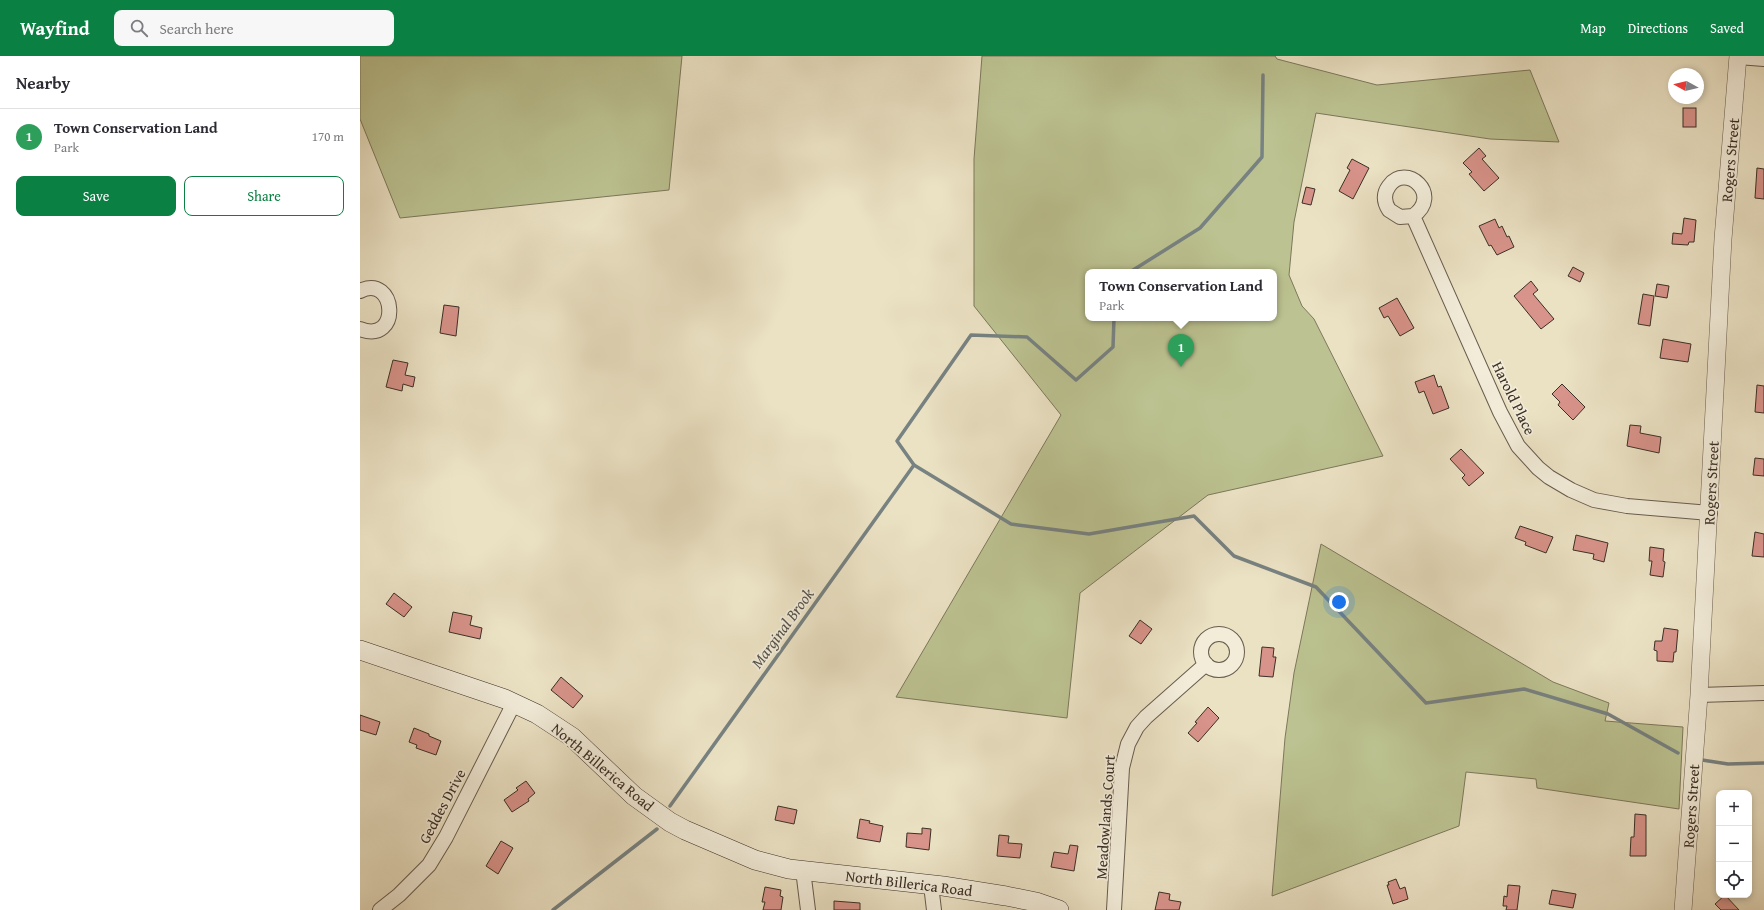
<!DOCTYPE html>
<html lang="en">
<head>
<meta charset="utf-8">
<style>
  :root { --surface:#fff; --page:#f7f7f7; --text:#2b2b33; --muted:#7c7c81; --line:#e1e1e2; --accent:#0b8043 }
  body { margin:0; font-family:"Gentium Book Plus",serif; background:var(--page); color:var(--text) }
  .controls { position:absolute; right:12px; bottom:12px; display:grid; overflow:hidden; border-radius:8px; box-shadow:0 2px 6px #0003 }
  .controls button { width:36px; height:36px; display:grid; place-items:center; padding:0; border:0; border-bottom:1px solid var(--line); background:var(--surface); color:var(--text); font:20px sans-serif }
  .compass { position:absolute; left:1308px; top:12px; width:36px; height:36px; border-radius:50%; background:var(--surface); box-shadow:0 2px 6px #0003; rotate:278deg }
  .you { position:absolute; left:979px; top:546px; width:14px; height:14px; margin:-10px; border:3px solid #fff; border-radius:50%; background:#1a73e8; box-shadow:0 0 0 6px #1a73e833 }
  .badge { display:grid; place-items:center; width:26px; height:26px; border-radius:50%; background:var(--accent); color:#fff; font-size:13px; font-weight:700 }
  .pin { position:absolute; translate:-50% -33px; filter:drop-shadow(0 1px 2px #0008) }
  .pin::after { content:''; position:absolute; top:21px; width:14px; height:12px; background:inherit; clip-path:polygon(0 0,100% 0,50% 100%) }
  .popup { position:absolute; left:725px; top:213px; width:192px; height:52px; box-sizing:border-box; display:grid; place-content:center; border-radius:8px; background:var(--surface); filter:drop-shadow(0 1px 3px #0005); font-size:13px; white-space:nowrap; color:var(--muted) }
  .popup b { font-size:15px; color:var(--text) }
  .popup::after { content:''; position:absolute; left:50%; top:100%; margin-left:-8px; border:8px solid transparent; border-top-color:var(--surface) }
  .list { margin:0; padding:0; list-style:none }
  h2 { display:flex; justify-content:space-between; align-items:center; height:52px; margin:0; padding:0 16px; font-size:17px }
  h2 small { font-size:13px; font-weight:400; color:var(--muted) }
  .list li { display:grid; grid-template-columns:26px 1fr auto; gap:12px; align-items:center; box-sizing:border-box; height:56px; padding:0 16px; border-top:1px solid var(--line) }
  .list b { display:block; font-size:15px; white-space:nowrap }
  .list p { margin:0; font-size:13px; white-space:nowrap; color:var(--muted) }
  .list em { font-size:13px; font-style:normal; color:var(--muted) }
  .actions { display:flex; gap:8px; padding:12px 16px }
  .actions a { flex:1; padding:9px 0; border:1px solid var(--accent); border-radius:8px; text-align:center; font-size:14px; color:var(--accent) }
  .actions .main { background:var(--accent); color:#fff }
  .icon { flex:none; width:22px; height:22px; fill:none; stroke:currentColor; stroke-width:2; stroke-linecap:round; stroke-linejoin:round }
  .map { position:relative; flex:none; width:1404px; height:854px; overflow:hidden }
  header { display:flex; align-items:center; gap:24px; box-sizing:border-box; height:56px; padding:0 20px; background:var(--accent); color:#fff }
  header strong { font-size:19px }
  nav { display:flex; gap:22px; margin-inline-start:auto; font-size:14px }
  .search { width:280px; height:36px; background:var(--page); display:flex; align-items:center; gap:10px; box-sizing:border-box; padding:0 14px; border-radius:8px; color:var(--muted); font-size:15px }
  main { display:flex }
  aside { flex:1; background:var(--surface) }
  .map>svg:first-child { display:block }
  .green { fill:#bcc291; stroke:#7c785c; fill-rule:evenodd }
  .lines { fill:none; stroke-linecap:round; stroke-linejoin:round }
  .stream { stroke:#778282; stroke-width:3.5 }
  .building { fill:#d8938a; stroke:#3c2f26 }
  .minor-casing { stroke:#685c4e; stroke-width:16 }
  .tertiary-casing { stroke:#685c4e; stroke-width:18 }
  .secondary-casing { stroke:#3c2f26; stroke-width:20 }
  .minor { stroke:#f2ecd9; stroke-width:14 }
  .tertiary { stroke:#f2ecd9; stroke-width:17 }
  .secondary { stroke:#f2ecd9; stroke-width:19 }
  .labels { text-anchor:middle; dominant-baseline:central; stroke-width:3.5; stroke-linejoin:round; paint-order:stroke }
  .street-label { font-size:15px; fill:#3c2f26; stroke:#f2ecd9 }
  .water-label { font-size:16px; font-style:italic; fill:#54524c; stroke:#f2ecd9 }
</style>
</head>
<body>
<header>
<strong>Wayfind</strong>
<div class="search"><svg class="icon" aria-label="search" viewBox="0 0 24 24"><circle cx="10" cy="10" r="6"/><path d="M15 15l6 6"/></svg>Search here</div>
<nav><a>Map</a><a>Directions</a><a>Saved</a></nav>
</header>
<main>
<aside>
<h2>Nearby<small></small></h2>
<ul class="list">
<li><span class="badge" style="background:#2e9e5b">1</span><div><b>Town Conservation Land</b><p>Park</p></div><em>170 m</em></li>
</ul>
<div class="actions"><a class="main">Save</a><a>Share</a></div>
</aside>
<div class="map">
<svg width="1404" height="854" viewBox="0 0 1404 854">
  <rect width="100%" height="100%" fill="#ebe2c4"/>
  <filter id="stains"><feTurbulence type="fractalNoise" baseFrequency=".005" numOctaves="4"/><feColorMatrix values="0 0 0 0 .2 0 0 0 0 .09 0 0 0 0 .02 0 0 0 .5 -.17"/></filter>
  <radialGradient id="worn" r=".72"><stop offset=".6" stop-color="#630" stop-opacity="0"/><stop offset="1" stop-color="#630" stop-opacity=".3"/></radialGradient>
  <g class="green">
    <path d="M0,0H322L309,134L40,162L0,63Z"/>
    <path d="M622,0H915L917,3L1017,29L1170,14L1199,86L1130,83L956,57L934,166L929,219L942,250L954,263L1023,400L848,439L720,537L707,662L536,641L701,359L614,250V103ZM728,216H914V262H728Z"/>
    <path d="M961,488L1193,626L1249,647L1245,665L1323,671L1319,753L1177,732L1176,723L1106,716L1099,770L912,840L925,682L934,617Z"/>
  </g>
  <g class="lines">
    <g class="stream">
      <path d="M770,216L840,172L902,101L903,19"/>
      <path d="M754,262L753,291L716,324L667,281L611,279L537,385L554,409L651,468L729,478L834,460L874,500L956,531L1066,647L1164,633L1248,658L1318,697"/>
      <path d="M1342,704L1368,708L1404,707"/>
      <path d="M310,750L554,409"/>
      <path d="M193,854L297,773"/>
    </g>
  </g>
  <g class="building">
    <rect x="1323" y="52" width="13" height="19"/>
    <path d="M1119,92L1126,100L1122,103L1139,122L1124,135L1109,118L1112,116L1103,107Z"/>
    <path d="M992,103L1009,112L993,143L979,135L990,114L987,112Z"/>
    <path d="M1397,112L1404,113V143L1395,142Z"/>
    <path d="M946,131L955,133L951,149L942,147Z"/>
    <path d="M1324,162L1336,164L1334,186H1329L1328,189L1312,188L1313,177L1322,178Z"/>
    <path d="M1135,163L1139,172L1142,170L1147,181L1149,180L1154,191L1137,199L1131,189L1129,190L1119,170Z"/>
    <path d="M1213,211L1224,217L1220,226L1208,220Z"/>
    <path d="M1171,225L1178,234L1173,238L1194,263L1181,273L1154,240Z"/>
    <path d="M1297,228L1309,230L1307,242L1295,240Z"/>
    <path d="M1283,238L1294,240L1290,270L1278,268Z"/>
    <path d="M1037,242L1054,272L1040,280L1028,260L1024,262L1019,252Z"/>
    <path d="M84,249L99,251L96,280L80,277Z"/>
    <path d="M1303,283L1331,288L1328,306L1300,302Z"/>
    <path d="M33,304L48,307L45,319L55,321L53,331L43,328L42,335L26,331Z"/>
    <path d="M1074,319L1078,331L1081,330L1089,352L1073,358L1064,335L1059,337L1055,326Z"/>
    <path d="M1202,328L1225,351L1213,364L1198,349L1200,346L1192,338Z"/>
    <path d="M1397,329L1404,330V357L1395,356Z"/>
    <path d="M1270,369L1281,370L1280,377L1301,381L1299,397L1267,390Z"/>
    <path d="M1101,393L1124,417L1109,430L1102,422L1105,419L1090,403Z"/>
    <path d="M1395,402L1404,403V420L1393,419Z"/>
    <path d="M1160,470L1193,481L1186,497L1165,489L1166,486L1155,482Z"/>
    <path d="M1395,476L1404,478V501L1392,500Z"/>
    <path d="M1216,479L1248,487L1244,506L1233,503L1234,498L1213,494Z"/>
    <path d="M1290,491L1304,493L1303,505L1305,506L1303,521L1290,519L1292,505H1289Z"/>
    <path d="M34,537L52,551L44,561L26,548Z"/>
    <path d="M93,556L112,560L110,569L122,572L120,583L89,576Z"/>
    <path d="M780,564L792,573L781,588L769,580Z"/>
    <path d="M1304,572L1318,574L1316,596H1314L1313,606L1297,605V595L1294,594L1295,585H1302Z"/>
    <path d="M902,591L914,592L913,601H916L913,621L899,620Z"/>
    <path d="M201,621L223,640L213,652L191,634Z"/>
    <path d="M848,651L859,662L838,686L828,677L837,667L835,666Z"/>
    <path d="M0,659L20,666L16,679L0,674Z"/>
    <path d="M54,672L69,678V680L81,685L76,699L56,692L57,689L49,686Z"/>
    <path d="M166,725L175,737L168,743L169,745L152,756L144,744L158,734L156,732Z"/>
    <path d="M418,750L437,754L434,768L415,764Z"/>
    <path d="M1275,758L1286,759V800H1270L1271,781H1274Z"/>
    <path d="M500,763L510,765L509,767L523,770L520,786L497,782Z"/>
    <path d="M562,772L571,773L569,794L546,791L547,777L562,778Z"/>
    <path d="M639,779L649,780L648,787L662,788L660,802L637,800Z"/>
    <path d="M141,785L153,792L138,818L126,810Z"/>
    <path d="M710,789L718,790L714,815L691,811L694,796L708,798Z"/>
    <path d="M1036,823L1040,833L1045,831L1048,843L1033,848L1027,829H1029L1028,826Z"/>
    <path d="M1148,829L1160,830L1157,854H1146L1147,850H1143L1144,840L1147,841Z"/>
    <path d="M405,831L421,834L420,840L423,841L421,854H403L405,846H402Z"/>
    <path d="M1192,834L1216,838L1213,852L1189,848Z"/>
    <path d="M799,836L810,838L809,844L821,846L819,854H795Z"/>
    <path d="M1365,839L1379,854H1361L1355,848Z"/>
    <path d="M474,845L500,847V854H474Z"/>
  </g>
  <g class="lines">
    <g class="minor-casing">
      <g id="minor">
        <path d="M1378,1L1404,3"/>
        <path d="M1053,160L1040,161L1029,154C1024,146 1023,138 1029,130C1046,106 1083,139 1053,160L1140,356L1158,390L1178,412L1189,421L1211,434L1234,444L1267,450L1350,457"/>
        <path d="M0,235C36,217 42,289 0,273"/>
        <circle cx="859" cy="596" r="18"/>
        <path d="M1339,639L1404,637"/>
        <path d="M443,814L448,854"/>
        <path d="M571,829L574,854"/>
        <path d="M20,854L39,839L69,809L86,781L154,647"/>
        <path d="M754,854L762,712L768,688L777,671L786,661L846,608"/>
      </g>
    </g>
    <g class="tertiary-casing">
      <path id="tertiary" d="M1323,854L1339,639L1363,183L1378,0"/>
    </g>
    <g class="secondary-casing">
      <path id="secondary" d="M0,594L145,643L177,658L212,681L274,740L310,766L325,774L395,804L429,813L583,830L646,840L676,846L699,854"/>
    </g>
    <use href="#minor" class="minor"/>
    <use href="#tertiary" class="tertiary"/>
    <use href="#secondary" class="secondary"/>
  </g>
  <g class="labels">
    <g class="street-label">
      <text transform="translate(1370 104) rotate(-85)">Rogers Street</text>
      <text transform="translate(1154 342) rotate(64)">Harold Place</text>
      <text transform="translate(1351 427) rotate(-87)">Rogers Street</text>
      <text transform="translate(243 711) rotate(40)">North Billerica Road</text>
      <text transform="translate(82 750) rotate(-62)">Geddes Drive</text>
      <text transform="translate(1331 750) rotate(-86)">Rogers Street</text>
      <text transform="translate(745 761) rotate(-86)">Meadowlands Court</text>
      <text transform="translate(549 827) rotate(7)">North Billerica Road</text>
    </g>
    <g class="water-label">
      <text transform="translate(422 572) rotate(-54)">Marginal Brook</text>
    </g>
  </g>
  <rect width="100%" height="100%" filter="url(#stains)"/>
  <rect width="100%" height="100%" fill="url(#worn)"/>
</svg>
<div class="controls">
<button>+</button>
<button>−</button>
<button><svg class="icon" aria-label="locate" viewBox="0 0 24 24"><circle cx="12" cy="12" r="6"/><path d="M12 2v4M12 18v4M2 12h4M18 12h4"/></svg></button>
</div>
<svg class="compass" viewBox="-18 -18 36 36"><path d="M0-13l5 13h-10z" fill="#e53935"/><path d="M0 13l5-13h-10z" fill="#7c7c81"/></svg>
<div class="you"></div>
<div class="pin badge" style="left:821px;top:311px;background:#2e9e5b">1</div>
<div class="popup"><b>Town Conservation Land</b>Park</div>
</div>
</main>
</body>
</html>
